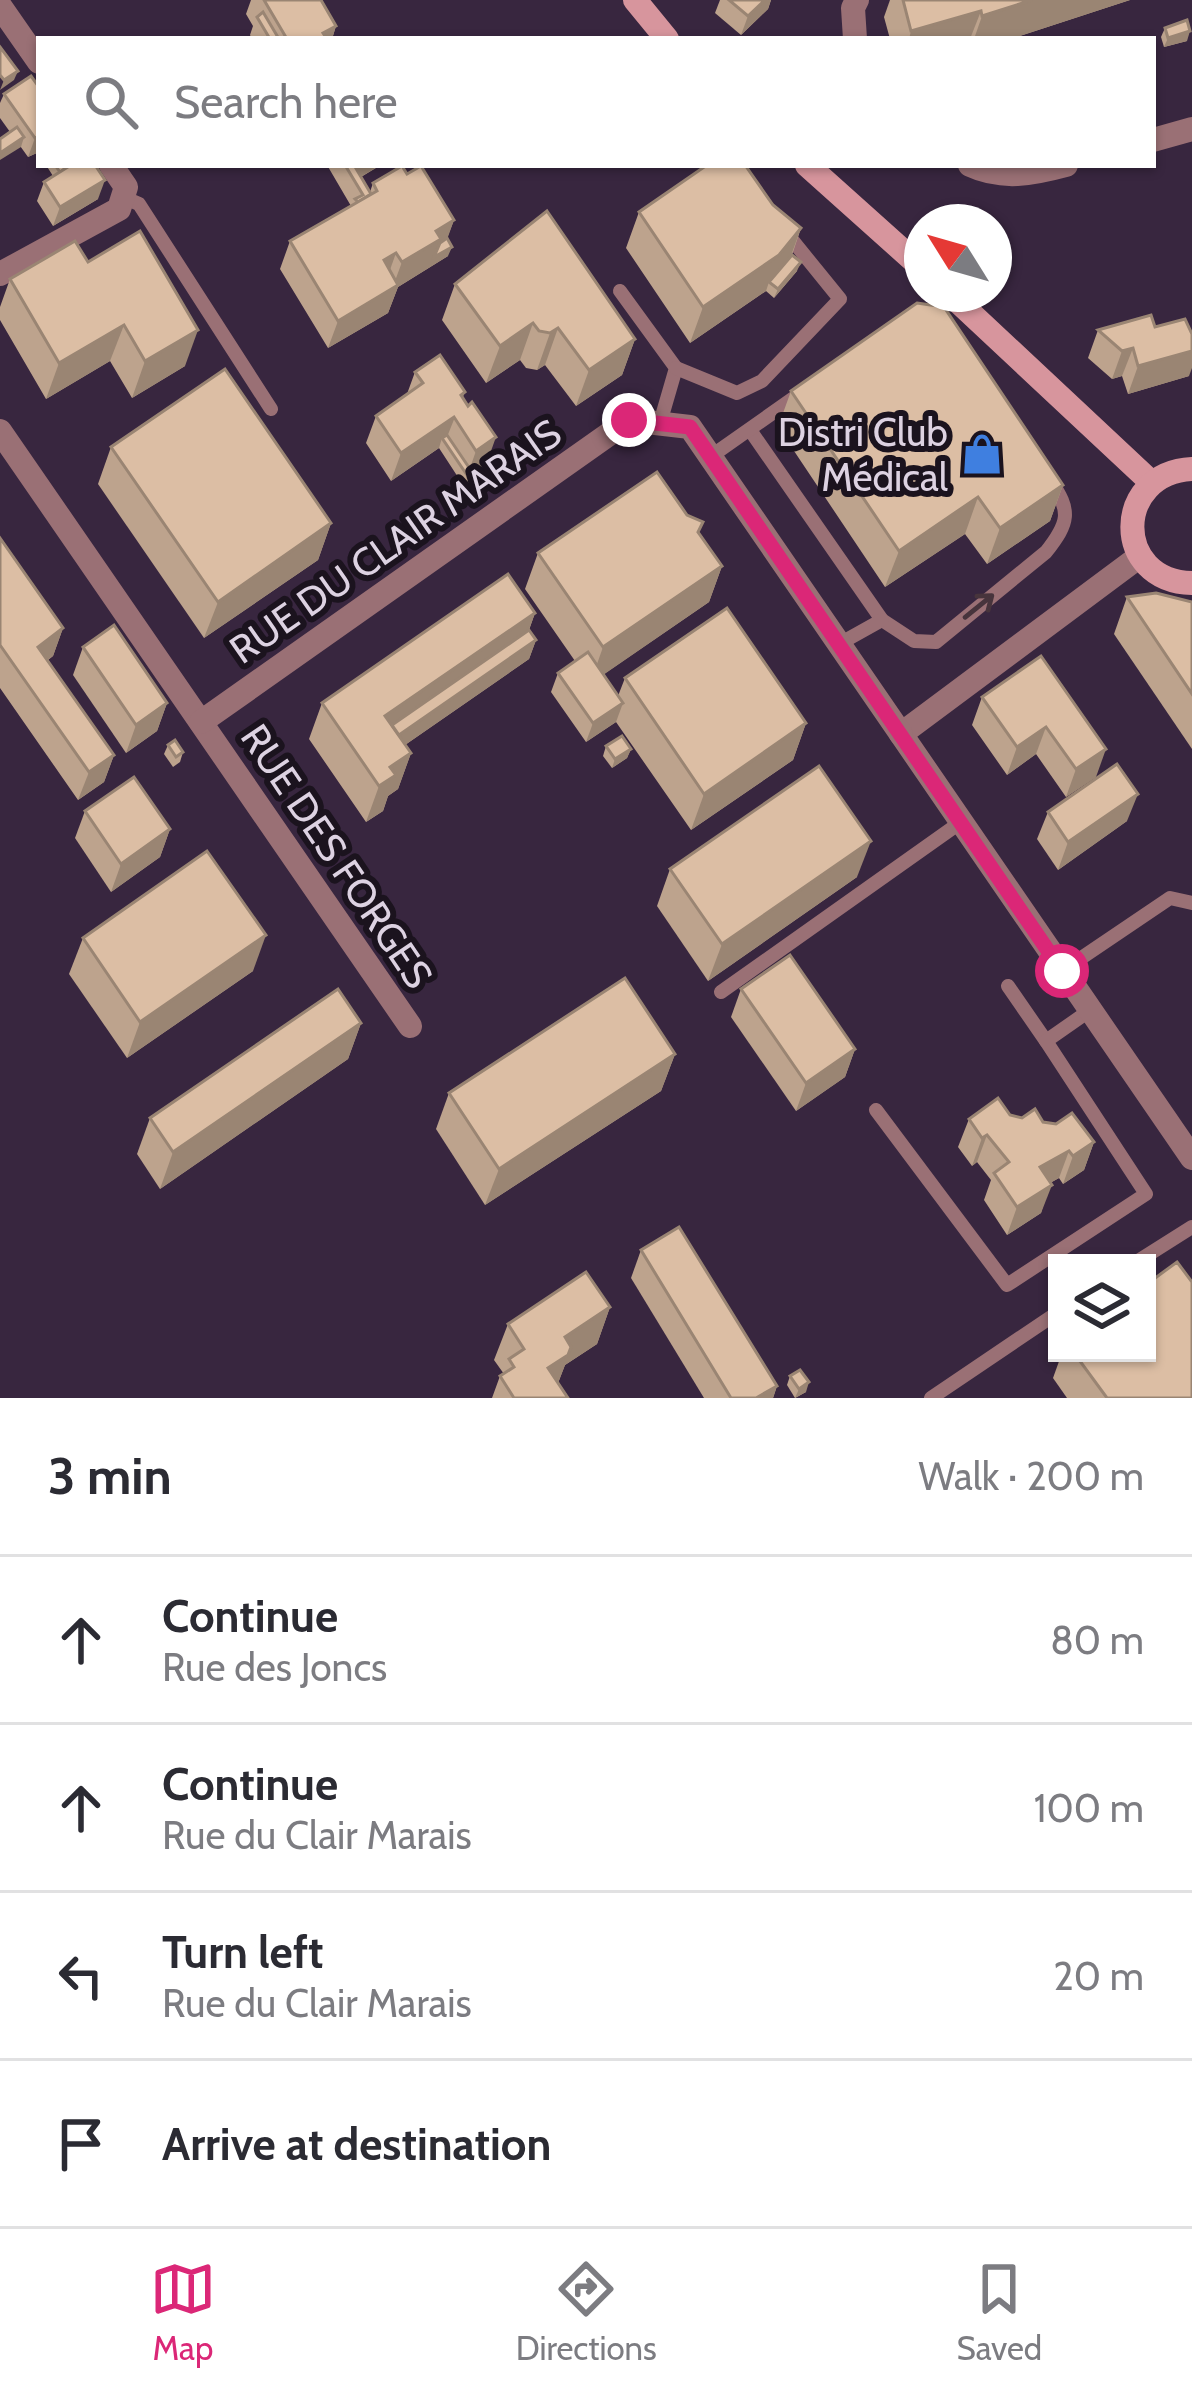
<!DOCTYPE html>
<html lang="en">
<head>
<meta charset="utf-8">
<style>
  :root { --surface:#fff; --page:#f2f2f3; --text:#2b2b33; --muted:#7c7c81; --line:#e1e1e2; --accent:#db2777 }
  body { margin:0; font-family:Cabin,sans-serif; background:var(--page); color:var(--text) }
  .controls { position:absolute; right:36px; bottom:36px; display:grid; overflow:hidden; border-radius:0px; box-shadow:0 3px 9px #0004 }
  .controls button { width:108px; height:108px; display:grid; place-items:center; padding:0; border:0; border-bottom:3px solid var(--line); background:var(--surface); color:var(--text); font:60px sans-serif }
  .compass { position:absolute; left:904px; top:204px; width:108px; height:108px; border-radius:50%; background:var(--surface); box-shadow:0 3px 9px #0004; rotate:307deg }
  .stop { position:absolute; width:36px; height:36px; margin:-27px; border:9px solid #db2777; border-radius:50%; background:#fff }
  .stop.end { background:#db2777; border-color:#fff; box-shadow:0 3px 12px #0008 }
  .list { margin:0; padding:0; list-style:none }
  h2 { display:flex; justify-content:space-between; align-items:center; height:156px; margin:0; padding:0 48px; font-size:51px }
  h2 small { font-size:39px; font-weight:400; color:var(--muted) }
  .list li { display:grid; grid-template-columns:78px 1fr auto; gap:36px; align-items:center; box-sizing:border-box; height:168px; padding:0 48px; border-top:3px solid var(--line) }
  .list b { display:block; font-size:45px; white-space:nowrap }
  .list p { margin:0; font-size:39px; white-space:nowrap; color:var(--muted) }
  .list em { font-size:39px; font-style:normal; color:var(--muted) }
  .icon { flex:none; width:66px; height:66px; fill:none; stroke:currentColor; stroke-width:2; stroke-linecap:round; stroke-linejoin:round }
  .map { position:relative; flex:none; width:1192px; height:1398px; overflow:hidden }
  .search { position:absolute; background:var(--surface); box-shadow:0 3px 9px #0004; left:36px; right:36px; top:36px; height:132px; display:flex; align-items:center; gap:30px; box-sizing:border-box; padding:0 42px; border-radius:0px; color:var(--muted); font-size:45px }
  .sheet { height:828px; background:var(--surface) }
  nav { display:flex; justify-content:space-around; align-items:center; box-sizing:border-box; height:168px; border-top:3px solid var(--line); background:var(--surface); font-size:33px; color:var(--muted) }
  nav a { display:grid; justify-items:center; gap:6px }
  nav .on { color:var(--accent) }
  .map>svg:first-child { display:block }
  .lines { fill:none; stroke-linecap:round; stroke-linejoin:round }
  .lane { stroke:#9a7075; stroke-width:14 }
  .street { stroke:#9a7075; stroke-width:24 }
  .secondary { stroke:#d7959d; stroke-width:24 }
  .wall { fill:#bda38d }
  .shaded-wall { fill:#9a8573 }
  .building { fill:#dcbea4; stroke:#9a8573; stroke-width:3 }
  .oneway { stroke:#47343c }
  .route { stroke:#db2777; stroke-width:15 }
  .labels { text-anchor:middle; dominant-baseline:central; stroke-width:12; stroke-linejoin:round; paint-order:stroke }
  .poi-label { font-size:39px; fill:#ddd2e2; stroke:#1b131e; text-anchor:end }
  .street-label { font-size:39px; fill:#ddd2e2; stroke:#1b131e }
</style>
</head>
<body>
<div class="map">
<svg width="1192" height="1398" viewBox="0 0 1192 1398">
  <rect width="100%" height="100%" fill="#38263f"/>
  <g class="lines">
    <g class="lane">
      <path d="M125,198L139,204L271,409"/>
      <path d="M620,291L676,368L660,423"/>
      <path d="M676,368L737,393L762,381L840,299L784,230"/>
      <path d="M750,430L882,620L914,641L936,642L1046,552C1069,523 1072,511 1050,480"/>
      <path d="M710,457L798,395"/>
      <path d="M839,644L882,620"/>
      <path d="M1062,971L1170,898L1192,903"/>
      <path d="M1008,986L1046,1041"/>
      <path d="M721,992L961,822"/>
      <path d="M876,1110L1007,1285L1146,1194L1046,1041L1089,1011"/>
      <path d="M1135,1263L1192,1227"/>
      <path d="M931,1398L1057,1313"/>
    </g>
    <g class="street">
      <path d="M0,6L39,62"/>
      <path d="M855,39L853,8L857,0"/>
      <path d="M1153,140L1192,129"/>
      <path d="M970,165C1002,180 1033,174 1066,165"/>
      <path d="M0,274L119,209L126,187L111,165"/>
      <path d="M0,431L410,1026"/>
      <path d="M1140,556L901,734L1192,1158"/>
      <path d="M201,722L629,420L690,427L901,734"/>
    </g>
    <g class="secondary">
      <path d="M635,0L667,39"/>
      <path d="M807,165L922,268"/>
      <path d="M950,294L1152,483"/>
      <path d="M1192,469C1113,473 1112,581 1192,583"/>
    </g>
  </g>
  <g class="wall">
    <path d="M251,0H321L336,26L332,39H252L250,35L253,26L246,14Z"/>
    <path d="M720,0H771L768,9L741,35L715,13Z"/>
    <path d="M890,0H1130L1011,39H890L884,17Z"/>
    <path d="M1165,28L1187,41L1164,47L1161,37Z"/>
    <path d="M39,87V152L28,157L0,118V103L4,94Z"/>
    <path d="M46,165H95L98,199L53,226L37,201L44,182L53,176Z"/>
    <path d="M327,165H381L361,177L370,192L373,183L407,174L454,220L447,238L448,256L398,287L388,313L328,348L280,269L290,241L351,206Z"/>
    <path d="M773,205L801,228L792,255L797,271L774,298L766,291L690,343L626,248L639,212Z"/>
    <path d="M88,262L185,366L132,398L110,361L46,399L0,320V307L10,279Z"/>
    <path d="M455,284L635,339L622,375L576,406L545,365L537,370L526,368L520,360L486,383L442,320Z"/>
    <path d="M1155,327L1189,376L1128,394L1122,376L1112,379L1088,358L1098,330Z"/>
    <path d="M415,372L463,399L486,465L471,475L473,484L469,494L439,448L391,481L366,443L376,416L407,394Z"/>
    <path d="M791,391L1063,485L1050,521L987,564L965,534L885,587L778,427Z"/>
    <path d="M111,447L331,523L318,560L204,638L98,484Z"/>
    <path d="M699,533L722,566L709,602L604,674L618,696L625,678L806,723L793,760L691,830L616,722L586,742L551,692L558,673L575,661L525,589L538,553Z"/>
    <path d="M0,538L63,628L53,656L48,660L114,755L104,782L78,800L0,688Z"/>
    <path d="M1127,597L1192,602V749L1114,634Z"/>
    <path d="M535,613L529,630L536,640L529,659L405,745L411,753L398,789L388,796L383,811L366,822L309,739L322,703Z"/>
    <path d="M83,647L167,703L157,731L126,753L73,675Z"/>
    <path d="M1041,656L1096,777L1066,797L1036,754L1007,775L972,725L982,697Z"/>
    <path d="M168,745L183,752L180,762L173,767L164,754Z"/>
    <path d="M606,746L631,749L627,758L612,768L603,756Z"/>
    <path d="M85,811L170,829L160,857L111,892L75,838Z"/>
    <path d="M1048,812L1127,821L1058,870L1037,839Z"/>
    <path d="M670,869L857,877L708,981L657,906Z"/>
    <path d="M83,938L253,971L127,1058L69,974Z"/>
    <path d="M741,989L855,1049L845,1077L796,1111L731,1017Z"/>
    <path d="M361,1023L348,1059L160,1189L137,1154L150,1118Z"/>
    <path d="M675,1054L661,1091L485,1205L436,1129L449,1093Z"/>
    <path d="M1010,1115L1043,1122L1094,1142L1084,1170L1063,1184L1059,1178L1050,1183L1041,1213L1007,1235L984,1200L991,1180L977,1162L972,1166L958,1147L969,1119Z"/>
    <path d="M641,1250L777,1386L773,1398H704L631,1278Z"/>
    <path d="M610,1307L597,1344L565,1365L558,1383L568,1398H492L500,1376L504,1374L494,1360L508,1324Z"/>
    <path d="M1062,1353H1147L1192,1398H1067L1053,1378Z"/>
    <path d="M790,1376L806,1392L795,1398L787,1385Z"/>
  </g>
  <g class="shaded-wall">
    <path d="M765,0H771L768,9L741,35L748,16Z"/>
    <path d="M1032,0H1130L1011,39H974L982,16Z"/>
    <path d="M981,11L970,39H909L911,31Z"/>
    <path d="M336,26L332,39H321L323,33Z"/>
    <path d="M1190,31L1187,41L1164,47L1168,38Z"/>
    <path d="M18,71L14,80L0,90L4,80Z"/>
    <path d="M39,136V152L28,157L35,138Z"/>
    <path d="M24,137L21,147L0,160V153Z"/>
    <path d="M355,165H378L377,167L354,181L351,175Z"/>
    <path d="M105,180L98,199L53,226L60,207Z"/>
    <path d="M454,220L444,248L452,247L448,256L398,287L388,313L328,348L338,321L392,289L402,262L436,231Z"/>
    <path d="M801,228L788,264L769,282L766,291L690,343L703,307Z"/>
    <path d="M396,253L386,281L384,260Z"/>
    <path d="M801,262L797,271L774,298L778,289Z"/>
    <path d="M533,323L520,360L486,383L500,346Z"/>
    <path d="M124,325L110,361L46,399L59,363Z"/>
    <path d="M558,328L545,365L537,370L550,333Z"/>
    <path d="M198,330L185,366L132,398L145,361Z"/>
    <path d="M635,339L622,375L576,406L589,370Z"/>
    <path d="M1133,348L1122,376L1112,379L1122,351Z"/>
    <path d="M1192,351V368L1189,376L1128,394L1138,366Z"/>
    <path d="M465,392L445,442L442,438L439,448L391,481L401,453Z"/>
    <path d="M496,437L486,465L466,479L476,451Z"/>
    <path d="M1063,485L1050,521L987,564L1000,528Z"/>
    <path d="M978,497L965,534L885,587L899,551Z"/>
    <path d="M331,523L318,560L204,638L218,602Z"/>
    <path d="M722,566L709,602L590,684L603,647Z"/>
    <path d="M535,613L522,649L386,743L385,716Z"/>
    <path d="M63,628L53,656L28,675L38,647Z"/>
    <path d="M536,640L529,659L379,763L386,744Z"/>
    <path d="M167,703L157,731L126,753L136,725Z"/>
    <path d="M623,703L616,722L586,742L593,723Z"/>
    <path d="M806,723L793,760L691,830L704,794Z"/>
    <path d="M1046,727L1036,754L1007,775L1017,747Z"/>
    <path d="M631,749L627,758L612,768L615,759Z"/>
    <path d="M1106,749L1096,777L1066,797L1076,769Z"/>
    <path d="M411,753L398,789L388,796L383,811L366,822L379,786L390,767Z"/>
    <path d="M114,755L104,782L78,800L89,772Z"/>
    <path d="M1138,794L1127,821L1058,870L1068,842Z"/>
    <path d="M170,829L160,857L111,892L121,864Z"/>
    <path d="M871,841L857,877L708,981L722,944Z"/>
    <path d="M266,935L253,971L127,1058L140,1022Z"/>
    <path d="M361,1023L348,1059L160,1189L173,1152Z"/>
    <path d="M855,1049L845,1077L796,1111L806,1083Z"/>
    <path d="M675,1054L661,1091L485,1205L499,1169Z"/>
    <path d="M987,1135L977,1162L972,1166L982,1138Z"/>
    <path d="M1094,1142L1084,1170L1063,1184L1073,1156Z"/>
    <path d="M1069,1151L1059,1178L1030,1194L1040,1167Z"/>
    <path d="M1052,1185L1041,1213L1007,1235L1017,1207Z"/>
    <path d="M610,1307L597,1344L565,1365L555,1391L548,1368L565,1337Z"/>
    <path d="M809,1382L806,1392L795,1398L799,1389Z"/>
    <path d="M777,1386L773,1398H756Z"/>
  </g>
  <g class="building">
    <path d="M264,0H321L336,26L323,33L327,39H287Z"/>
    <path d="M729,0H765L748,16Z"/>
    <path d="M903,0H1032L982,16L981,11L911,31Z"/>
    <path d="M263,12L279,39H270L257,17Z"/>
    <path d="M1187,20L1190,31L1168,38L1165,28Z"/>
    <path d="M0,47L18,71L4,80L0,75Z"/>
    <path d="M31,76L39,87V136L35,138L4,94Z"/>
    <path d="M17,127L24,137L0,153V139Z"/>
    <path d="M55,165H71L60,172Z"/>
    <path d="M71,165H95L105,180L60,207L44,182Z"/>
    <path d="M345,165H354L371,194L358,202L355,199L363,195Z"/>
    <path d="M707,165H745L773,205L801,228L779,255L703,307L639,212Z"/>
    <path d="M402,166L407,174L421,166L454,220L436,231L441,239L402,262L396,253L384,260L398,285L338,321L290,241L377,191L373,183Z"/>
    <path d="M547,211L635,339L589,370L558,328L550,333L539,331L533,323L500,346L455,284Z"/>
    <path d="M140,231L198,330L145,361L124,325L59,363L10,279L75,241L88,262Z"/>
    <path d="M447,238L452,247L434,257L440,243Z"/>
    <path d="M792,255L801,262L778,289L769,282Z"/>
    <path d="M917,303L944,307L1063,485L1000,528L978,497L899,551L791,391Z"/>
    <path d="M1151,315L1155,327L1185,319L1192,334V351L1138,366L1133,348L1122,351L1098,330Z"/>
    <path d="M440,355L465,392L461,395L468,406L472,402L496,437L476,451L454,417L401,453L376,416L423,383L415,372Z"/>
    <path d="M225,369L331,523L218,602L111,447Z"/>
    <path d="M447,435L470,469L473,484L442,438Z"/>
    <path d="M657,472L687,515L703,522L698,532L722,566L603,647L538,553Z"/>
    <path d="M0,538L63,628L38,647L114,755L89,772L0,645Z"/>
    <path d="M508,574L535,613L385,716L411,753L390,767L396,775L379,786L322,703Z"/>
    <path d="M1156,593L1192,602V694L1127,597Z"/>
    <path d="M727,608L806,723L704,794L625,678Z"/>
    <path d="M114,625L167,703L136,725L83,647Z"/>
    <path d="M529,630L536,640L399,735L392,725Z"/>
    <path d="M588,652L623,703L593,723L558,673Z"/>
    <path d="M1041,656L1106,749L1076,769L1046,727L1017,747L982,697Z"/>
    <path d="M622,736L631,749L615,759L606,746Z"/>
    <path d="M175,740L183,752L176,757L168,745Z"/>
    <path d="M1117,764L1138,794L1068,842L1048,812Z"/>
    <path d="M819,766L871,841L722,944L670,869Z"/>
    <path d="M134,777L170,829L121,864L85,811Z"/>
    <path d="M207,851L266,935L140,1022L83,938Z"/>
    <path d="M790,955L855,1049L806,1083L741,989Z"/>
    <path d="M625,978L675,1054L499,1169L449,1093Z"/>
    <path d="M338,989L361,1023L173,1152L150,1118Z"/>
    <path d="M998,1098L1010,1115L1022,1118L1035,1109L1043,1122L1056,1124L1072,1113L1094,1142L1073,1156L1069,1151L1040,1167L1052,1185L1017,1207L994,1173L1009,1162L987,1135L982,1138L969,1119Z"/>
    <path d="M679,1227L777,1386L756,1398H731L641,1250Z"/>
    <path d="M1177,1262L1192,1282V1398H1107L1074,1353H1147V1284Z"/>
    <path d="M586,1272L610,1307L565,1337L571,1347L568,1355L548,1368L568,1398H514L500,1376L514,1367L509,1359L524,1349L508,1324Z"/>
    <path d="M800,1370L809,1382L799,1389L790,1376Z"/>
  </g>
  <defs><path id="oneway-shaft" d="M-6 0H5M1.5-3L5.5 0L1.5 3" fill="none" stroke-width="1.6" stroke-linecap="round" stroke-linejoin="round" transform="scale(3)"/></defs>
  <use class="oneway" href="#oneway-shaft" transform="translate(979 606) rotate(-39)"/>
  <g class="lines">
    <path class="route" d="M629,420L690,427L1062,971"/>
  </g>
  <defs>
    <g id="shop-bare" transform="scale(3.24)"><path d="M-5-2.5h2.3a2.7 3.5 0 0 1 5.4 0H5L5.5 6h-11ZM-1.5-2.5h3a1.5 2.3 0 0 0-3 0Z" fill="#3f7fe0" stroke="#1b131e" stroke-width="2.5" paint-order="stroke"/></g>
  </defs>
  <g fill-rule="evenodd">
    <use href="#shop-bare" x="982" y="454"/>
  </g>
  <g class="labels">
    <g class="poi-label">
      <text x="948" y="432">Distri Club<tspan x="948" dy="45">Médical</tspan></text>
    </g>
    <g class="street-label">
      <text transform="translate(395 541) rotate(-35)">RUE DU CLAIR MARAIS</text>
      <text transform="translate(337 856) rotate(56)">RUE DES FORGES</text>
    </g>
  </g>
</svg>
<div class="controls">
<button><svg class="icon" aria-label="layers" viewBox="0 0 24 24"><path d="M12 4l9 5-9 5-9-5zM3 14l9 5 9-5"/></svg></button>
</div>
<svg class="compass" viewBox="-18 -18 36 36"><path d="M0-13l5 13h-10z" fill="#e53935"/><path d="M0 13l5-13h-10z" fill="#7c7c81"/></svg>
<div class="stop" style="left:1062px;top:971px"></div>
<div class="stop end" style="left:629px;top:420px"></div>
<div class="search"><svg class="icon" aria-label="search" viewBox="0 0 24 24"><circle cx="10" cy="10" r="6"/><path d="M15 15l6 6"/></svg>Search here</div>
</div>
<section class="sheet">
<h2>3 min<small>Walk · 200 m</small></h2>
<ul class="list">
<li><svg class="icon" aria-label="ahead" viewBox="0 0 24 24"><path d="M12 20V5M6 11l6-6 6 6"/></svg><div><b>Continue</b><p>Rue des Joncs</p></div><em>80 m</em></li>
<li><svg class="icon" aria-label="ahead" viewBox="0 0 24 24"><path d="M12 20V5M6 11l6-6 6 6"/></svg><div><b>Continue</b><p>Rue du Clair Marais</p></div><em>100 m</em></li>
<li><svg class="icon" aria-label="left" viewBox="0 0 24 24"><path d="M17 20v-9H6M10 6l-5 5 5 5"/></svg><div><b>Turn left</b><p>Rue du Clair Marais</p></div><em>20 m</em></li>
<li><svg class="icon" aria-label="arrive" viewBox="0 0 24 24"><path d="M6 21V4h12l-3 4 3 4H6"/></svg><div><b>Arrive at destination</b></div></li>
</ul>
</section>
<nav>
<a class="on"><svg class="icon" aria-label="map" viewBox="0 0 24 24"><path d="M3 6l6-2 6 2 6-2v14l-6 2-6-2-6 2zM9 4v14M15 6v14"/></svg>Map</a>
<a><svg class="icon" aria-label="directions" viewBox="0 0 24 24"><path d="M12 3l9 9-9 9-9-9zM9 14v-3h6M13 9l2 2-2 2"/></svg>Directions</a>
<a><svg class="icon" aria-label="saved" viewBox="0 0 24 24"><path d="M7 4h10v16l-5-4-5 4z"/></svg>Saved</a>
</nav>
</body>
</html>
